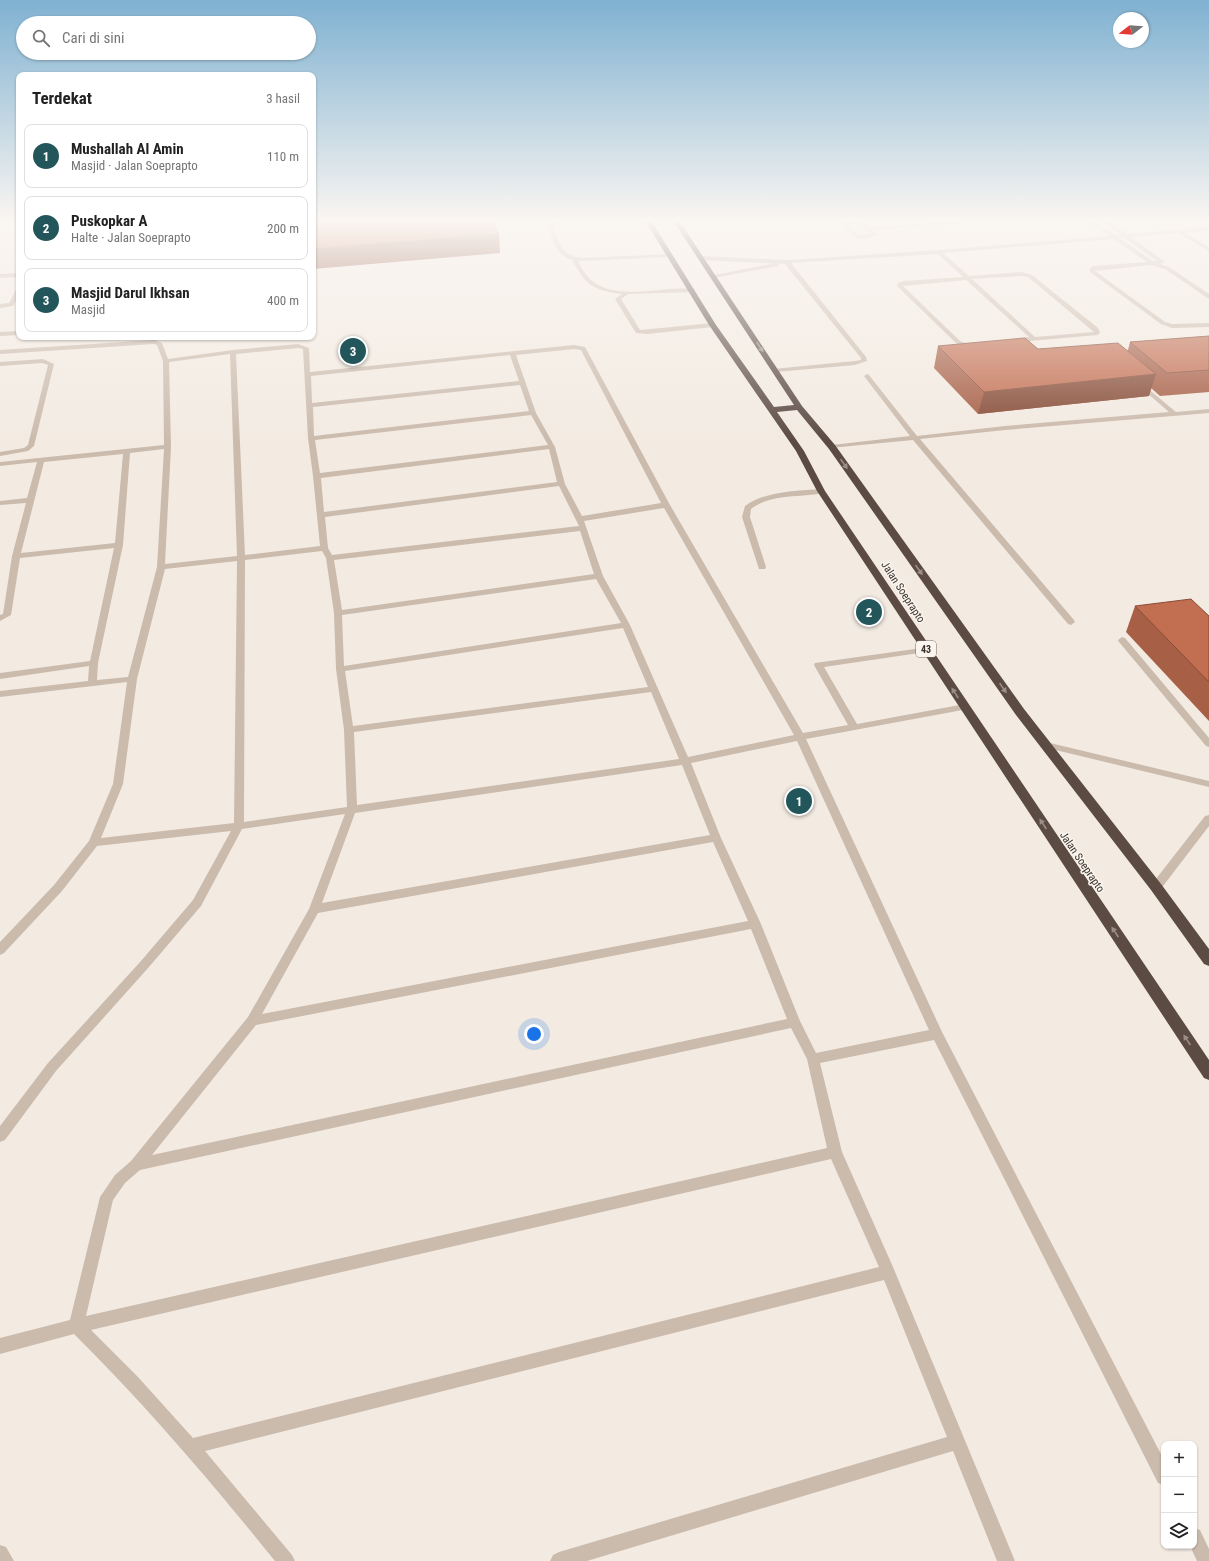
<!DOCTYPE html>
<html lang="id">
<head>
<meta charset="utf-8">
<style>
  :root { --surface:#fff; --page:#f2f2f2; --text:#222; --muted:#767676; --line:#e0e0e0; --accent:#22565b }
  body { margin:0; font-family:"Roboto Condensed",sans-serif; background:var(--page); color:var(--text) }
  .controls { position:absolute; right:12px; bottom:12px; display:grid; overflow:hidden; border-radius:8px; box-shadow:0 1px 3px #0004 }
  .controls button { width:36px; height:36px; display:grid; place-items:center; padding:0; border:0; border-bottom:1px solid var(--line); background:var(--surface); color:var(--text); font:20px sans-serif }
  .compass { position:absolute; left:1113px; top:12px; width:36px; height:36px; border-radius:50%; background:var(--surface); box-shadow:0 1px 3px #0004; rotate:253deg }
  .you { position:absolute; left:534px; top:1034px; width:14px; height:14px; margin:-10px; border:3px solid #fff; border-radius:50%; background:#1a73e8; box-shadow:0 0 0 6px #1a73e833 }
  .badge { display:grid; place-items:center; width:26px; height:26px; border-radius:50%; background:var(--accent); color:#fff; font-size:13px; font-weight:700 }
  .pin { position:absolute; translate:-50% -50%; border:2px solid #fff; box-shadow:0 1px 4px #0006 }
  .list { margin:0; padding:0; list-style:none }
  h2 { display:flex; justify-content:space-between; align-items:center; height:52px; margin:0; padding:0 16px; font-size:17px }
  h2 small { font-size:13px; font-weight:400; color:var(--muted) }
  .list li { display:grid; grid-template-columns:26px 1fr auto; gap:12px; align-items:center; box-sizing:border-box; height:64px; margin:0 8px 8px; padding:0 8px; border:1px solid var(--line); border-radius:8px }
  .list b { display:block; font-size:15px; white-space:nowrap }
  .list p { margin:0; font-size:13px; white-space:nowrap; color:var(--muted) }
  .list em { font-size:13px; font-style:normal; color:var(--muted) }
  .icon { flex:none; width:22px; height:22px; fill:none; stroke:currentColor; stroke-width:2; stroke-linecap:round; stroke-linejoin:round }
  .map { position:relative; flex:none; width:1209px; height:1561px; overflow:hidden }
  .search { position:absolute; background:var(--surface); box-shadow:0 1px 3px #0004; left:16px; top:16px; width:300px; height:44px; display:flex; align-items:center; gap:10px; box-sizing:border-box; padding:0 14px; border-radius:22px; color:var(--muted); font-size:15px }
  .panel { position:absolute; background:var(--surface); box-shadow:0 1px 3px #0004; left:16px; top:72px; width:300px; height:268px; border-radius:8px }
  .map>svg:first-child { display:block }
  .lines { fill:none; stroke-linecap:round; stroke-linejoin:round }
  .minor { fill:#cbbbad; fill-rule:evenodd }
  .highway { fill:#5b4b43; fill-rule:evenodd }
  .wall { fill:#a75f46 }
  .shaded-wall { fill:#884d39 }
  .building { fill:#c26e51; stroke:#884d39 }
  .oneway { fill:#9b8f87 }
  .labels { text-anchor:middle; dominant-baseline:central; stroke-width:3; stroke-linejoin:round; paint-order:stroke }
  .shield { fill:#faf5ee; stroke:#746b66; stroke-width:1 }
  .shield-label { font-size:10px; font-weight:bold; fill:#3a302c }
  .street-label { font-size:11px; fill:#3a302c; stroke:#faf5ee }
</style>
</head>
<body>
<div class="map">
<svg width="1209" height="1561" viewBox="0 0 1209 1561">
  <rect width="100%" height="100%" fill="#f3ebe2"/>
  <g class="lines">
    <g class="minor">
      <path d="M552,222H558L552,227C561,245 560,255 582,258L672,254L673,255L670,257L578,261C581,267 585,274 590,279C616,303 663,285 694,289L695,290L692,292L628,294L621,299L640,330L713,323L716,325L713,327L647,334L636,333L615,299L622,294C592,290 586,285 572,260C556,255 554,241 548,227L549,223Z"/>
      <path d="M846,222H864L870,227L950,222H968L966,223L873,230L878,235L877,236L857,239L842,225ZM858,223L861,224L871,234L858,235L847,225Z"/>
      <path d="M1090,222C1102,222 1109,236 1121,235L1104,222H1109L1127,234L1209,227V231L1185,233L1209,247V251L1178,233L1131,237L1165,262L1160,264L1169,267L1209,294V299L1165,269L1151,265L1095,271L1165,322L1172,324L1209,323V327L1172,328L1161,324L1090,272V268L1093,266L1147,262L1113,239L943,253L969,276L1022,272L1032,275L1098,328L1100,333L1097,335L964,347L956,343L897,286L898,283L904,281L963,277L938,254L791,263L866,357L867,361L855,365L775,372L772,370L773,369L855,361L861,360V358L785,264L702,260L699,258L702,256L787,260L939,250L1109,236ZM1119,238H1125L1157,261H1153ZM1022,276L1028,277L1094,332L1035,337L972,279ZM966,280L1029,337L965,343L960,341L903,286Z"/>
      <path d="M776,263L779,265L778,266L713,278L710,276Z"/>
      <path d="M19,273V277L0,278V274Z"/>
      <path d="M19,288V295L13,306L0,308V304L9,303L16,290Z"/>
      <path d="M19,331V335L0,336V332Z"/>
      <path d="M154,340L162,343L168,359L233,350L298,344L309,348L310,372L574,345L585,347L670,505L803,733L848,725L814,665L815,663L929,647L930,649L929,651L926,652L824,667L857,724L965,704L970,707L968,709L806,739L942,1032L1164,1460V1485L1158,1483L934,1040L820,1063L842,1152L893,1267L1015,1561H997L953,1451L587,1561H550L553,1555L559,1552L947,1437L884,1280L205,1451L292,1555L295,1561H275C211,1482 146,1405 74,1334L0,1354V1338L70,1320L100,1197L115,1175L131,1161L248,1017L309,909L345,814L242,829L201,906L149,967L56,1071L5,1140L0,1142V1126L48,1063L141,961L193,900L231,831L97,846L62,891L4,953L0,955V942L54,885L89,841L113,784L127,682L0,697V691L88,681L89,666L0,679V673L90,661L114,548L20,558L11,615L0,621V615L3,614L12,556L26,503L0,505V501L27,498L37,462L0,466V462L164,445L163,361L157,345L154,344L0,354V350ZM298,348L303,349L308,438L313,476L320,546L245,555L236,354ZM574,349L581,350L661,503L582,516L565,484L555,447L536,413L516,355ZM230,354L237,556L165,564L171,447L169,362ZM510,355L519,381L312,403L311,376ZM520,385L529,411L314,436L313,407ZM531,415L548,445L320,473L315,440ZM164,449L157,567L128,677L97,680L98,663L123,545L130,453ZM549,449L557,482L324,512L321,478ZM123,454L115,543L21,553L44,462ZM559,486L579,526L332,555L328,548L325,517ZM664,508L794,735L688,757L630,625L603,576L584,521ZM580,531L594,574L342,610L334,560ZM322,551L326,558L334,613L336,669L344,730L347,807L244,822L245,560ZM237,561L234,823L101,838L123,784L137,679L165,569ZM596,579L621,623L344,666L342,615ZM623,628L648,687L353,726L345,671ZM651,692L679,759L357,805L354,732ZM797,741L929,1030L816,1053L800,1021L761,924L721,838L691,763ZM682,765L710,835L322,903L355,813ZM713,842L748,921L262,1014L318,913ZM751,929L787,1019L152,1155L256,1025ZM791,1028L807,1059L827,1148L86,1316L113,1200L125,1183L140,1170ZM831,1159L879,1267L193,1438L138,1377L91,1330Z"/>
      <path d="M43,359L54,364L34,446L28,451L0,456V452L24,448L28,445L48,365L42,363L0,366V362Z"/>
      <path d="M867,374L869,375L917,436L1005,426L1169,412L1138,385V383L1140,382L1176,412L1209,409V413L1005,430L920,439L1074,620L1075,622L1071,625L1068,624L913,440L830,448V446L832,445L910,436L864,376Z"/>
      <path d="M821,489H824V493C800,498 771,493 751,509L750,517L766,567L765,569H759L742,517L745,506C765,491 797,491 821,489Z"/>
      <path d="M1122,637L1125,638L1209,738V747L1206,746L1119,642L1118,640Z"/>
      <path d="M1046,742L1209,781V787L1043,747L1041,745L1043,743Z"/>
      <path d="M1209,815V826L1160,890L1156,891L1152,890L1151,887L1152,884L1205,816Z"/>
      <path d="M1194,1528L1200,1530L1209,1549V1561H1197L1190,1546H1194Z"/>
      <path d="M0,1545L6,1547L14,1561H0Z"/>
    </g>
    <path class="highway" d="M646,222H652L716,325L774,407L794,405L674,222H680L802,406L835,445L1024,709L1161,884L1209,949V966L1204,964L1151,890L1016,715L829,449L797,410L777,412L804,451L825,491L1209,1060V1080L1204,1078L817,491L796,451L709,325Z"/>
  </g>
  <g class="wall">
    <path d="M1209,336V392L1160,396L1151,388L1149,396L978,414L934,368L938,346L1038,349L1128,350L1130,342Z"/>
    <path d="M1135,606L1209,616V721L1126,632Z"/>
  </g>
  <g class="shaded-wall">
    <path d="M499,234L500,253L313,269V249Z"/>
    <path d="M1156,374L1149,396L978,414L984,392Z"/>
  </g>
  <g class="building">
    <path d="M313,222H493L499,234L313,249Z"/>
    <path d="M1209,336V370L1167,373L1130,342Z"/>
    <path d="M1025,338L1038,349L1118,343L1156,374L984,392L938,346Z"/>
    <path d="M1191,599L1209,616V682L1135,606Z"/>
  </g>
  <defs><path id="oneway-solid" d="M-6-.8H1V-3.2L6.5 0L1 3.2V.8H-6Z"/></defs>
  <g class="oneway">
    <use href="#oneway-solid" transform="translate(760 347) rotate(57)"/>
    <use href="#oneway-solid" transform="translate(844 464) rotate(55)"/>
    <use href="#oneway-solid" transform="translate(919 570) rotate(55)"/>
    <use href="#oneway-solid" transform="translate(1003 688) rotate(55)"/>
    <use href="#oneway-solid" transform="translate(955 693) rotate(-123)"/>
    <use href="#oneway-solid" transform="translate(1043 824) rotate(-124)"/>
    <use href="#oneway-solid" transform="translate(1115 932) rotate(-124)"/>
    <use href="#oneway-solid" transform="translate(1187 1040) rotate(-124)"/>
  </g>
  <linearGradient id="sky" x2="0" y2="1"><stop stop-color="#7fb1d1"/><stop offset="0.5" stop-color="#faf6f2"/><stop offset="1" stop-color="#faf6f2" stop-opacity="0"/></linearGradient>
  <rect width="1209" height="440" fill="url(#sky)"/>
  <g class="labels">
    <rect class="shield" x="916" y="641" width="20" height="16" rx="3"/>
    <g class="shield-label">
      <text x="926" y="649">43</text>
    </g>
    <g class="street-label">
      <text transform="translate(903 592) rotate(57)">Jalan Soeprapto</text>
      <text transform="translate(1082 862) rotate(56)">Jalan Soeprapto</text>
    </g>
  </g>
</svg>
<div class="controls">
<button>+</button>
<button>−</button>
<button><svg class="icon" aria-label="layers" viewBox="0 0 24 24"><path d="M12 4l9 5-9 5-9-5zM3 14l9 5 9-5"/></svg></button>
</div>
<svg class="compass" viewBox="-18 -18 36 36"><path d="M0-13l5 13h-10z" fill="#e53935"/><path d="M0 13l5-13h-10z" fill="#767676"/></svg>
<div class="you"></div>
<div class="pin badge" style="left:799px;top:801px">1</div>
<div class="pin badge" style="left:869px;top:612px">2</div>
<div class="pin badge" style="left:353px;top:351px">3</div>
<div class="search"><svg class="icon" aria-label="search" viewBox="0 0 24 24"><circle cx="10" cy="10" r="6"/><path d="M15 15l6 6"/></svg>Cari di sini</div>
<section class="panel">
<h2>Terdekat<small>3 hasil</small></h2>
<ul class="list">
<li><span class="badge">1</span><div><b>Mushallah Al Amin</b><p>Masjid · Jalan Soeprapto</p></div><em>110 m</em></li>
<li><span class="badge">2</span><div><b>Puskopkar A</b><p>Halte · Jalan Soeprapto</p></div><em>200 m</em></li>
<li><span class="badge">3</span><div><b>Masjid Darul Ikhsan</b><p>Masjid</p></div><em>400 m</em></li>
</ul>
</section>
</div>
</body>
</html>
